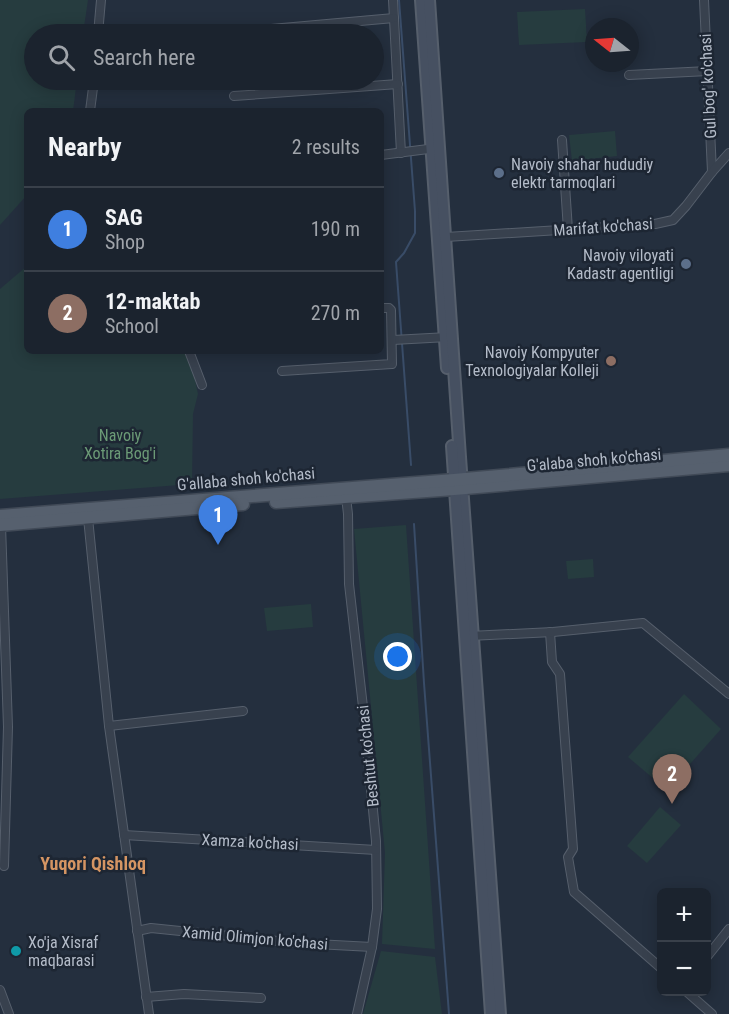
<!DOCTYPE html>
<html lang="en">
<head>
<meta charset="utf-8">
<style>
  :root { --surface:#1b232e; --page:#282f3a; --text:#f1f3f6; --muted:#a0a4aa; --line:#39404a; --accent:#8ab4f8 }
  body { margin:0; font-family:"Roboto Condensed",sans-serif; background:var(--page); color:var(--text) }
  .controls { position:absolute; right:18px; bottom:18px; display:grid; overflow:hidden; border-radius:9px; box-shadow:0 3px 15px #0003 }
  .controls button { width:54px; height:54px; display:grid; place-items:center; padding:0; border:0; border-bottom:2px solid var(--line); background:var(--surface); color:var(--text); font:30px sans-serif }
  .compass { position:absolute; left:585px; top:18px; width:54px; height:54px; border-radius:50%; background:var(--surface); box-shadow:0 3px 15px #0003; rotate:287deg }
  .you { position:absolute; left:398px; top:657px; width:21px; height:21px; margin:-15px; border:4px solid #fff; border-radius:50%; background:#1a73e8; box-shadow:0 0 0 9px #1a73e833 }
  .badge { display:grid; place-items:center; width:39px; height:39px; border-radius:50%; background:var(--accent); color:#fff; font-size:20px; font-weight:700 }
  .pin { position:absolute; translate:-50% -50px; filter:drop-shadow(0 2px 3px #0008) }
  .pin::after { content:''; position:absolute; top:32px; width:21px; height:18px; background:inherit; clip-path:polygon(0 0,100% 0,50% 100%) }
  .list { margin:0; padding:0; list-style:none }
  h2 { display:flex; justify-content:space-between; align-items:center; height:78px; margin:0; padding:0 24px; font-size:26px }
  h2 small { font-size:20px; font-weight:400; color:var(--muted) }
  .list li { display:grid; grid-template-columns:39px 1fr auto; gap:18px; align-items:center; box-sizing:border-box; height:84px; padding:0 24px; border-top:2px solid var(--line) }
  .list b { display:block; font-size:22px; white-space:nowrap }
  .list p { margin:0; font-size:20px; white-space:nowrap; color:var(--muted) }
  .list em { font-size:20px; font-style:normal; color:var(--muted) }
  .icon { flex:none; width:33px; height:33px; fill:none; stroke:currentColor; stroke-width:2; stroke-linecap:round; stroke-linejoin:round }
  .map { position:relative; flex:none; width:729px; height:1014px; overflow:hidden }
  .search { position:absolute; background:var(--surface); box-shadow:0 3px 15px #0003; left:24px; top:24px; width:360px; height:66px; display:flex; align-items:center; gap:15px; box-sizing:border-box; padding:0 21px; border-radius:33px; color:var(--muted); font-size:22px }
  .panel { position:absolute; background:var(--surface); box-shadow:0 3px 15px #0003; left:24px; top:108px; width:360px; height:246px; border-radius:9px }
  .map>svg:first-child { display:block }
  .green { fill:#263c3f }
  .lines { fill:none; stroke-linecap:round; stroke-linejoin:round }
  .stream { stroke:#394c67; stroke-width:2 }
  .street-casing { stroke:#565f6c; stroke-width:10 }
  .secondary-casing { stroke:#565f6c; stroke-width:14 }
  .primary-casing { stroke:#414a57; stroke-width:15 }
  .street { stroke:#38414e; stroke-width:8 }
  .secondary { stroke:#465061; stroke-width:10 }
  .primary { stroke:#56606e; stroke-width:12 }
  .service-dot { fill:#5c6f8a; stroke:#1d2633; stroke-width:2 }
  .education-dot { fill:#8d6e63; stroke:#1d2633; stroke-width:2 }
  .culture-dot { fill:#0f9aa8; stroke:#1d2633; stroke-width:2 }
  .labels { text-anchor:middle; dominant-baseline:central; stroke-width:5; stroke-linejoin:round; paint-order:stroke }
  .street-label { font-size:16px; fill:#b4bcc9; stroke:#1d2633 }
  .poi-label { font-size:16px; fill:#b4bcc9; stroke:#1d2633; text-anchor:start }
  .park-label { font-size:16px; fill:#6b9a76; stroke:#1d2633 }
  .neighbourhood-label { font-size:18px; font-weight:bold; fill:#d59563; stroke:#1d2633 }
</style>
</head>
<body>
<div class="map">
<svg width="729" height="1014" viewBox="0 0 729 1014">
  <rect width="100%" height="100%" fill="#242f3e"/>
  <g class="green">
    <path d="M0,0H88L83,34H34V80H77L73,111H27V195L0,225Z"/>
    <path d="M585,9L587,42L519,45L517,12Z"/>
    <path d="M615,131L617,156L572,161L569,135Z"/>
    <path d="M27,266V351H185L195,380L198,394L193,414L192,484L0,499V289Z"/>
    <path d="M406,525L435,949L382,944L385,853L354,529Z"/>
    <path d="M593,559L594,577L568,579L566,561Z"/>
    <path d="M311,604L313,627L267,631L264,608Z"/>
    <path d="M684,694L721,729L667,790L628,757Z"/>
    <path d="M660,807L681,825L647,863L627,846Z"/>
    <path d="M381,951L435,957L442,1014H363Z"/>
  </g>
  <g class="lines">
    <g class="stream">
      <path d="M399,0L415,211V233L404,253L396,262L411,465"/>
      <path d="M414,524L424,683L449,1014"/>
    </g>
    <g class="street-casing">
      <g id="street">
        <path d="M393,0L401,153"/>
        <path d="M704,0L712,172"/>
        <path d="M225,33L394,18"/>
        <path d="M98,34L101,0"/>
        <path d="M629,75L708,71"/>
        <path d="M234,96L398,84"/>
        <path d="M90,111L94,80"/>
        <path d="M562,140L568,230"/>
        <path d="M381,155L436,148"/>
        <path d="M446,237L655,224L673,220L686,206L712,172L729,153"/>
        <path d="M393,340L448,337"/>
        <path d="M189,351L202,385"/>
        <path d="M282,371L392,364L391,310L389,308H381"/>
        <path d="M346,497L348,514L349,584L363,707L376,841L377,909L372,947L357,1014"/>
        <path d="M88,518L109,726L149,1014"/>
        <path d="M1,525L8,727L4,866"/>
        <path d="M550,632L552,662L560,674L573,849L568,857L574,892L662,969"/>
        <path d="M469,636L553,632L643,623L729,694"/>
        <path d="M109,726L243,711"/>
        <path d="M124,835L376,850"/>
        <path d="M137,931L151,928L297,943L372,947"/>
        <path d="M706,958L729,929"/>
        <path d="M0,990L9,1014"/>
        <path d="M687,992L712,1014"/>
        <path d="M146,997L184,994L261,998"/>
      </g>
    </g>
    <g class="secondary-casing">
      <g id="secondary">
        <path d="M421,0L447,368"/>
        <path d="M429,0L460,457L500,1014"/>
        <path d="M452,446L491,1014"/>
      </g>
    </g>
    <g class="primary-casing">
      <g id="primary">
        <path d="M276,502L454,489L729,465"/>
        <path d="M0,516L454,480L729,455"/>
        <path d="M0,525L243,504"/>
      </g>
    </g>
    <use href="#street" class="street"/>
    <use href="#secondary" class="secondary"/>
    <use href="#primary" class="primary"/>
  </g>
  <g class="service-dot">
    <circle cx="499" cy="173" r="6"/>
    <circle cx="686" cy="264" r="6"/>
  </g>
  <circle class="education-dot" cx="611" cy="361" r="6"/>
  <circle class="culture-dot" cx="16" cy="951" r="6"/>
  <g class="labels">
    <g class="street-label">
      <text transform="translate(708 86) rotate(-93)">Gul bog' ko'chasi</text>
      <text transform="translate(603 227) rotate(-4)">Marifat ko'chasi</text>
      <text transform="translate(594 460) rotate(-5)">G'alaba shoh ko'chasi</text>
      <text transform="translate(246 479) rotate(-5)">G'allaba shoh ko'chasi</text>
      <text transform="translate(368 756) rotate(-96)">Beshtut ko'chasi</text>
      <text transform="translate(250 842) rotate(3)">Xamza ko'chasi</text>
      <text transform="translate(255 938) rotate(5)">Xamid Olimjon ko'chasi</text>
    </g>
    <g class="poi-label">
      <text x="511" y="164">Navoiy shahar hududiy<tspan x="511" dy="18">elektr tarmoqlari</tspan></text>
      <text x="674" y="255" text-anchor="end">Navoiy viloyati<tspan x="674" dy="18">Kadastr agentligi</tspan></text>
      <text x="599" y="352" text-anchor="end">Navoiy Kompyuter<tspan x="599" dy="18">Texnologiyalar Kolleji</tspan></text>
      <text x="28" y="942">Xo'ja Xisraf<tspan x="28" dy="18">maqbarasi</tspan></text>
    </g>
    <g class="park-label">
      <text x="120" y="435">Navoiy<tspan x="120" dy="18">Xotira Bog'i</tspan></text>
    </g>
    <g class="neighbourhood-label">
      <text x="93" y="863">Yuqori Qishloq</text>
    </g>
  </g>
</svg>
<div class="controls">
<button>+</button>
<button>−</button>
</div>
<svg class="compass" viewBox="-18 -18 36 36"><path d="M0-13l5 13h-10z" fill="#e53935"/><path d="M0 13l5-13h-10z" fill="#a0a4aa"/></svg>
<div class="you"></div>
<div class="pin badge" style="left:218px;top:545px;background:#3f7fe0">1</div>
<div class="pin badge" style="left:672px;top:804px;background:#8d6e63">2</div>
<div class="search"><svg class="icon" aria-label="search" viewBox="0 0 24 24"><circle cx="10" cy="10" r="6"/><path d="M15 15l6 6"/></svg>Search here</div>
<section class="panel">
<h2>Nearby<small>2 results</small></h2>
<ul class="list">
<li><span class="badge" style="background:#3f7fe0">1</span><div><b>SAG</b><p>Shop</p></div><em>190 m</em></li>
<li><span class="badge" style="background:#8d6e63">2</span><div><b>12-maktab</b><p>School</p></div><em>270 m</em></li>
</ul>
</section>
</div>
</body>
</html>
